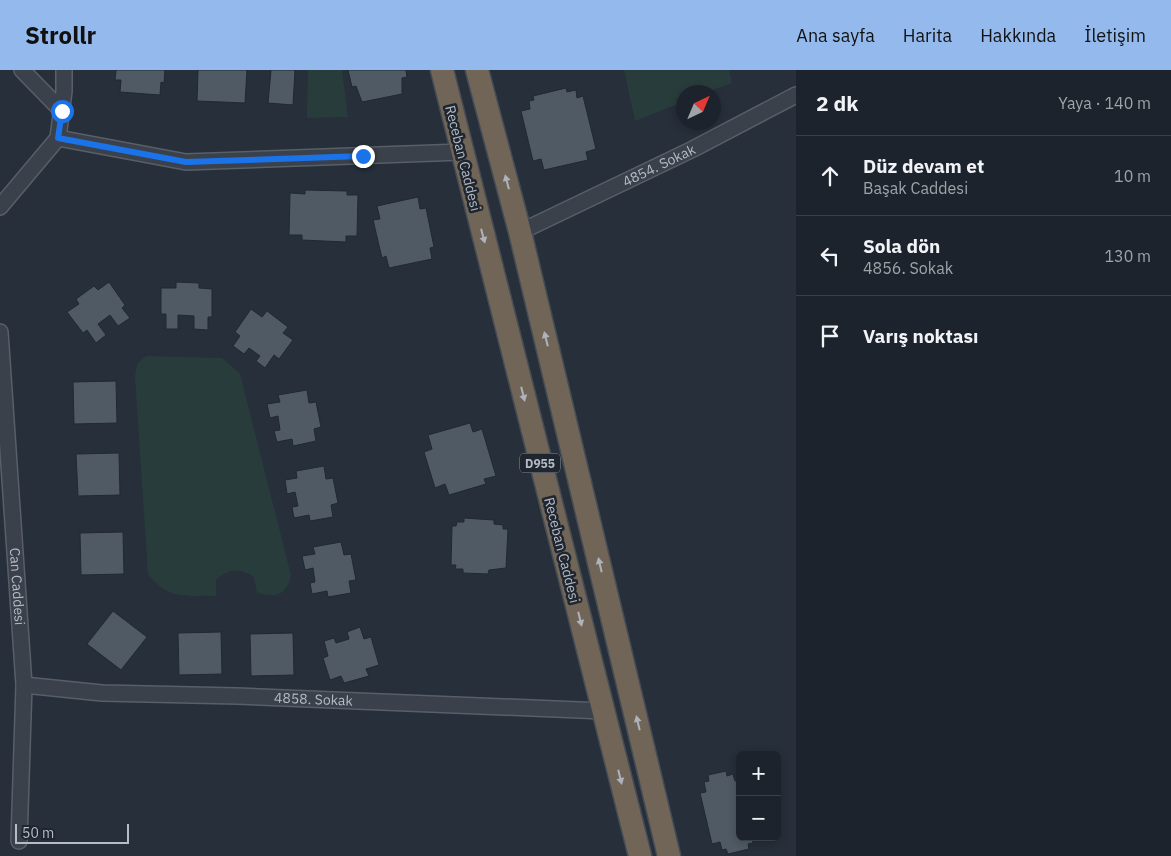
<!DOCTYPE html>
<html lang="tr">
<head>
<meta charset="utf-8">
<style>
  :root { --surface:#1c232c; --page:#292f38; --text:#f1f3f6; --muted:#a0a4a9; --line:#3a4048; --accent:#94b9ec }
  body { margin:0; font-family:"IBM Plex Sans",sans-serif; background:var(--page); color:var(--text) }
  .controls { position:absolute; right:15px; bottom:15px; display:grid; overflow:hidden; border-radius:8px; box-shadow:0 2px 8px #0003 }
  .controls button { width:45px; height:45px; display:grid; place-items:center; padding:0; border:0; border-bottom:1px solid var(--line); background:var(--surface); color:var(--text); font:25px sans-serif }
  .compass { position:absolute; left:676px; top:15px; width:45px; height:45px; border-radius:50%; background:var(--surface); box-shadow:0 2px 8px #0003; rotate:44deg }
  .scale { position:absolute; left:15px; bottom:12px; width:114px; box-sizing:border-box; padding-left:5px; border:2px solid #b5bcc6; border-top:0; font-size:14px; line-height:18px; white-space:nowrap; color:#b5bcc6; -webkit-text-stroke:4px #1f2630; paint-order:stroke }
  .stop { position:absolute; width:15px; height:15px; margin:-11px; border:4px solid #1a73e8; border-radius:50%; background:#fff }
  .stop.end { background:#1a73e8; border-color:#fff; box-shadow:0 1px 5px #0008 }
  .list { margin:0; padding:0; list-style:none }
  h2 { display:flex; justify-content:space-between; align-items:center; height:65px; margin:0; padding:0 20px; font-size:21px }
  h2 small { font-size:16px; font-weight:400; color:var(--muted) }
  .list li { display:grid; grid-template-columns:32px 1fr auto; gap:15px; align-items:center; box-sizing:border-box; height:80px; padding:0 20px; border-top:1px solid var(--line) }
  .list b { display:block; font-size:19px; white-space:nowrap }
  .list p { margin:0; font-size:16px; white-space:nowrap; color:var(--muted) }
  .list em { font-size:16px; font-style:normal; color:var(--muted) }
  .icon { flex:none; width:28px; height:28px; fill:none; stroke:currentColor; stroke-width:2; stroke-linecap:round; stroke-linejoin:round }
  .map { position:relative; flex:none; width:796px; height:786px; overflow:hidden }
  header { display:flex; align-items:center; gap:30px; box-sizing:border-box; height:70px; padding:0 25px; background:var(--accent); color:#111 }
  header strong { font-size:24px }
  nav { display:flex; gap:28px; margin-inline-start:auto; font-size:18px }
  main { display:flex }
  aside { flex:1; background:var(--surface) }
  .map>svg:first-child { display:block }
  .green { fill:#293c3c }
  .building { fill:#4f5a65; stroke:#212832 }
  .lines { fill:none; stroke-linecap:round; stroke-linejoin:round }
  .minor-casing { stroke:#585f69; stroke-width:18 }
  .highway-casing { stroke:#454c56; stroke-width:25 }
  .minor { stroke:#3a414b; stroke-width:15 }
  .highway { stroke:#706557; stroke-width:22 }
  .oneway { fill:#aeb3bb }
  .route { stroke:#1a73e8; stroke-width:6 }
  .labels { text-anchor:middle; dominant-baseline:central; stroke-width:5; stroke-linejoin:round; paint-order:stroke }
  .shield { fill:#1f2630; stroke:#888f99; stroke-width:1 }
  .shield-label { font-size:12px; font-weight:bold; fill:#b5bcc6 }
  .street-label { font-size:14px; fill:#b5bcc6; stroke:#1f2630 }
</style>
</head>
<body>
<header>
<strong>Strollr</strong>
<nav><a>Ana sayfa</a><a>Harita</a><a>Hakkında</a><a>İletişim</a></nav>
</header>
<main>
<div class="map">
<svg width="796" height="786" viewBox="0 0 796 786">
  <rect width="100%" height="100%" fill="#262f3a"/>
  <g class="green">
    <path d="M308,0H342L348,47L307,48Z"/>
    <path d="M624,0H729L732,13L707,22H684L683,32L635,51Z"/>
    <path d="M146,286L222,288L240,304L291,505C286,527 276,527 257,523L254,507C241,498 228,498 216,510V526C185,525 169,531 148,504L135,307L137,294Z"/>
  </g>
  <g class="building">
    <path d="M116,0H165L164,13L161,12L160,25L120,22L121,10H115Z"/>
    <path d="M198,0H247L245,33L197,31Z"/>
    <path d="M271,0H295L293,35L268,33Z"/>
    <path d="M348,0H406L407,7L402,8V24L362,32L356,16L352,17Z"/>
    <path d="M566,18L567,22L576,20L577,28L583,26L596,79L586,82L588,90L544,100L541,89L533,91L521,41L530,39L529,31L534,30L533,26Z"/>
    <path d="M305,120L347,121V125H358L357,166H346V172L302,170V165H289L290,123L305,124Z"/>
    <path d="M418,127L420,139L426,138L434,177L430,178L432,189L389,198L386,186L382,188L373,150L380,149L377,136Z"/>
    <path d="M109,212L125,235L122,238L130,248L118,256L110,245L98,254L106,265L96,273L87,260L83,263L67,242L79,234L76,229L94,216L98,220Z"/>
    <path d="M176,212L199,213V218L212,219V247H208V260L194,259V246L178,245V259H166V244H161V218H176Z"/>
    <path d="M251,239L262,247L267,241L288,257L283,263L293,270L279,289L274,285L265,298L256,291L260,286L249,278L244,284L233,276L240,266L235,262Z"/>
    <path d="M116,311L117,353L74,354L73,312Z"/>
    <path d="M307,320L309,333L316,332L321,357L314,359L316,371L293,376L292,369L277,372L274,361L280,360L278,346L270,348L267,334L280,332L278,325Z"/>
    <path d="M470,353L473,362L482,359L496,406L484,409L486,414L449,425L445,414L435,418L424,382L432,379L428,365Z"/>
    <path d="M119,383L120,425L78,426L76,384Z"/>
    <path d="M324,396L326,409L333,408L338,433L331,435L333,447L310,451L309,445L294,448L292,437L298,436L295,422L287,424L285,410L297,408L296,401Z"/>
    <path d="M464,448L494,450V454L503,455V459H508L506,498L489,500L488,504L463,503V499H455L456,495H451L452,456H456L457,452H464Z"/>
    <path d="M123,462L124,504L81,505L80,463Z"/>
    <path d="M341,472L344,485L351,484L356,510L349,511L351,523L328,527L327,521L312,524L310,513L315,512L313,498L305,500L302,486L315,484L313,477Z"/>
    <path d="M113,541L147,567L121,600L87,574Z"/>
    <path d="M360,557L364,569L371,567L379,595L366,599L369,606L344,613L341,606L330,610L323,588L328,586L324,571L334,568L336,573L349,569L347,562Z"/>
    <path d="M221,562L222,604L179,605L178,563Z"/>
    <path d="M293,563L294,605L251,606L250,564Z"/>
    <path d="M726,701L727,706L733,704L735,711L740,710V767H752L753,773L748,774L749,779L728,784L726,779L722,780L720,772L712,774L700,723L706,722L704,712L709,711L708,705Z"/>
  </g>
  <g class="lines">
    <g class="minor-casing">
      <g id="minor">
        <path d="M22,0L62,41"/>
        <path d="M58,68L186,92L462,82"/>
        <path d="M0,137L58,68L64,21V0"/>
        <path id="s1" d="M520,162L693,79L796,25"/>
        <path id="s2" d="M0,262L24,615L19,771"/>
        <path id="s3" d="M24,615L102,623L237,626L603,641"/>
      </g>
    </g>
    <g class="highway-casing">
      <g id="highway">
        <path d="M442,0L640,786"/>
        <path d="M477,0L520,162L669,786"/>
      </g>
    </g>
    <use href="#minor" class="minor"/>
    <use href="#highway" class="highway"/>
  </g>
  <defs><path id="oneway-solid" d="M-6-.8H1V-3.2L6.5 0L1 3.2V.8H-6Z" transform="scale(1.25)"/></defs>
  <g class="oneway">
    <use href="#oneway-solid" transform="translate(507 112) rotate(-105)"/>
    <use href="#oneway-solid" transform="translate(483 166) rotate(75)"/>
    <use href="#oneway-solid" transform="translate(546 269) rotate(-104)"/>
    <use href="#oneway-solid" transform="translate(523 324) rotate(76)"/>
    <use href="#oneway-solid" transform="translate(600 495) rotate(-103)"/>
    <use href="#oneway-solid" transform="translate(580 549) rotate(76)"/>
    <use href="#oneway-solid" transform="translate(638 653) rotate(-103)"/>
    <use href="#oneway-solid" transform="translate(620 707) rotate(76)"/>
  </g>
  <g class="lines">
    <path class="route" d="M62,41L58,68L186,92L363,86"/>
  </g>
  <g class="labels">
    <rect class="shield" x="520" y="383.5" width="40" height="19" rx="4"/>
    <g class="shield-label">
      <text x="540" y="393">D955</text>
    </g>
    <g class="street-label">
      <text transform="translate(463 88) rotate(76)">Receban Caddesi</text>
      <text stroke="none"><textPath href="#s1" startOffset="154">4854. Sokak</textPath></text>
      <text transform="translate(562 480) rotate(76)">Receban Caddesi</text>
      <text stroke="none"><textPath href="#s2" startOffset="255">Can Caddesi</textPath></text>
      <text stroke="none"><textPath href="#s3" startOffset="290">4858. Sokak</textPath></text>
    </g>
  </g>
</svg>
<div class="controls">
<button>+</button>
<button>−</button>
</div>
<svg class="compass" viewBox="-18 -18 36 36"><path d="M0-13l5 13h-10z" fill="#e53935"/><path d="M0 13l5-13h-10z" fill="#a0a4a9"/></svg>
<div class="scale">50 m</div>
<div class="stop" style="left:62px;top:41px"></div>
<div class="stop end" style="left:363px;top:86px"></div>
</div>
<aside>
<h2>2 dk<small>Yaya · 140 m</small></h2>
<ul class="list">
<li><svg class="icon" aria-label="ahead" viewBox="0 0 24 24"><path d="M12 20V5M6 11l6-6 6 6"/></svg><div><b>Düz devam et</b><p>Başak Caddesi</p></div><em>10 m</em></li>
<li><svg class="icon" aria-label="left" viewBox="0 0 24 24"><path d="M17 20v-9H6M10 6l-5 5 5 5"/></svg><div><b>Sola dön</b><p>4856. Sokak</p></div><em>130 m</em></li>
<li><svg class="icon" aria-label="arrive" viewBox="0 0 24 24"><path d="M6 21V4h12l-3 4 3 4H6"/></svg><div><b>Varış noktası</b></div></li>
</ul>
</aside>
</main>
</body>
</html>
